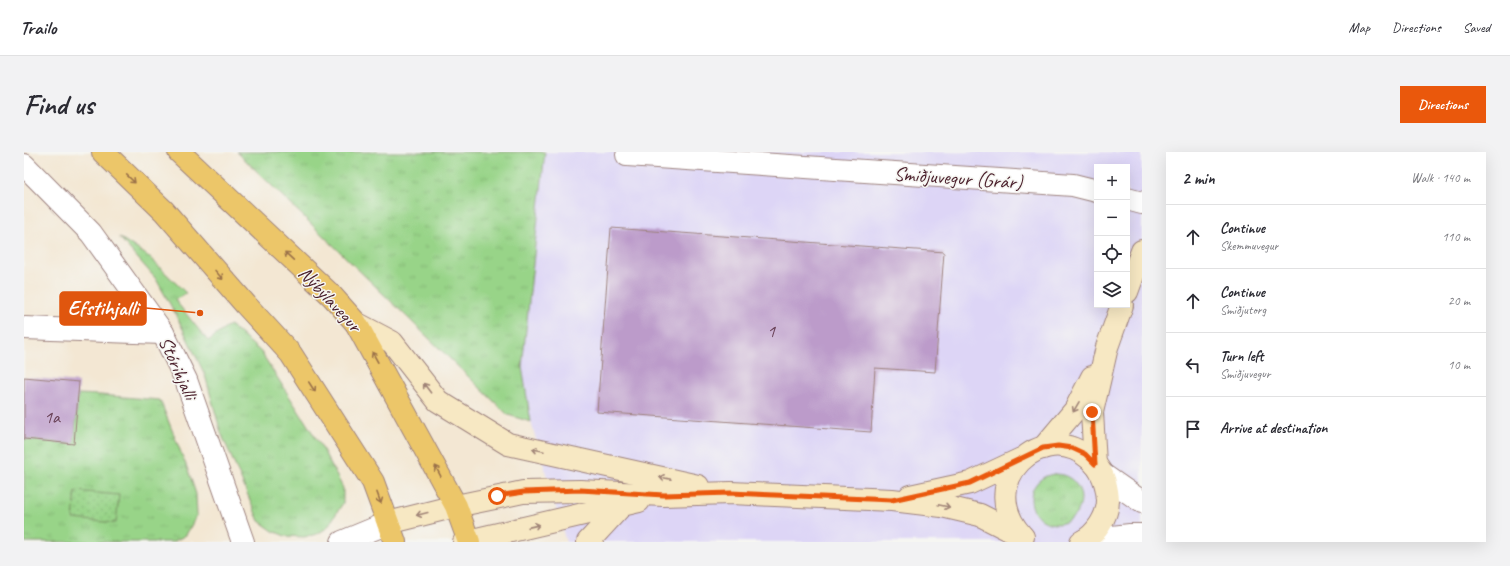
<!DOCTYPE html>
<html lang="en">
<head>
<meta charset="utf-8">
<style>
  :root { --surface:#fff; --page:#f2f2f3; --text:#2b2b33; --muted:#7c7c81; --line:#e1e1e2; --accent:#ea580c }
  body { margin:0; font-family:Caveat,sans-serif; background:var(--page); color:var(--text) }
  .controls { position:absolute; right:12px; top:12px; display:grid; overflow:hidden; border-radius:0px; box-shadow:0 4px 16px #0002 }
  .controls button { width:36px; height:36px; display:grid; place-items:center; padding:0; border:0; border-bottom:1px solid var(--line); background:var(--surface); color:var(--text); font:20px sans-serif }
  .stop { position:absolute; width:12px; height:12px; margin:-9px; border:3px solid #ea580c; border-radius:50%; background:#fff }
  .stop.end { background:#ea580c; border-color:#fff; box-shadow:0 1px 4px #0008 }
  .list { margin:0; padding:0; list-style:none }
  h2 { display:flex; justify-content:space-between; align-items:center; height:52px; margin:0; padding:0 16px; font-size:17px }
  h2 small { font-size:13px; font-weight:400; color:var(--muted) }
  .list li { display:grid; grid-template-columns:26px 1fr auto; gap:12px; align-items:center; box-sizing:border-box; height:64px; padding:0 16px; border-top:1px solid var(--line) }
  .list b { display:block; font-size:15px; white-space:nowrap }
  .list p { margin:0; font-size:13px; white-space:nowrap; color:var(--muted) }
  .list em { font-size:13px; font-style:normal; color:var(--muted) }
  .icon { flex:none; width:22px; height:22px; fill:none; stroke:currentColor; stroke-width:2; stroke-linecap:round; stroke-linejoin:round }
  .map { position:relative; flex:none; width:1118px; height:390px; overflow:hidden; border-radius:0px }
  header { display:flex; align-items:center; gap:24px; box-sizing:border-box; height:56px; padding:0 20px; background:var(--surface); border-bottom:1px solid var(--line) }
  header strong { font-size:19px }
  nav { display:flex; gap:22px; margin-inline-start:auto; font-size:14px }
  .intro { display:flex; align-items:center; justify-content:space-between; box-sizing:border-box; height:96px; padding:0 24px }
  h1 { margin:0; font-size:28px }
  .button { padding:10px 18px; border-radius:0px; background:var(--accent); color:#fff; font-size:14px; font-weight:700 }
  main { display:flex; gap:24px; padding:0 24px }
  aside { flex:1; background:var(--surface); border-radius:0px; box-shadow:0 4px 16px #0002 }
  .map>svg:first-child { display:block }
  .built { fill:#ddd5f6; fill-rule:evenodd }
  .grass { fill:url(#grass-tufts); stroke:#717a5a }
  .park { fill:url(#park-dots); stroke:#717a5a }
  .building { fill:#bc9bca }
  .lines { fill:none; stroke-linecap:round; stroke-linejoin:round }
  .street-casing { stroke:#9e837f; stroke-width:24 }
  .secondary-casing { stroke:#9e837f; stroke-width:24 }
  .primary-casing { stroke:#9e837f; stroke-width:24 }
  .street { stroke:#fff; stroke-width:22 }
  .secondary { stroke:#f7e8c3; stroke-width:22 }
  .primary { stroke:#ecc669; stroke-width:22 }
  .oneway { stroke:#9b724a }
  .oneway2 { stroke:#a08477 }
  .route { stroke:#ea580c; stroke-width:5 }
  .labels { text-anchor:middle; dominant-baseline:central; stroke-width:3; stroke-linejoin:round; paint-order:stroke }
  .number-label { font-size:18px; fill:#663e53 }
  .street-label { font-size:20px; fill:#4a1f2b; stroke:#f6f6f2 }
  .leader { fill:none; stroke:#e0560e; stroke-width:1.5 }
  .callout-dot { fill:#e0560e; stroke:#f6f6f2; stroke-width:1.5 }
  .callout { fill:#e0560e; stroke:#e0560e; stroke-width:1.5 }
  .callout-label { font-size:21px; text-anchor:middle; font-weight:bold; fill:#fff }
</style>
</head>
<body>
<header>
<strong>Trailo</strong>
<nav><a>Map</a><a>Directions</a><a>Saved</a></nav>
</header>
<div class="intro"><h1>Find us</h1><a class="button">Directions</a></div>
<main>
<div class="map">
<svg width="1118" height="390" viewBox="0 0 1118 390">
  <defs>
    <pattern id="grass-tufts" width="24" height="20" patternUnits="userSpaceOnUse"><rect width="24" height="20" fill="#98d488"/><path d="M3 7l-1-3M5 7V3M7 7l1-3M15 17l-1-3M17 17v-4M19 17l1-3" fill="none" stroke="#84b676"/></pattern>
    <pattern id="park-dots" width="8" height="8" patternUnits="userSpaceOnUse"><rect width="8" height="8" fill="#98d488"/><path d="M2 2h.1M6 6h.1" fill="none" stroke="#84b676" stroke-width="1.8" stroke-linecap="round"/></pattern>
  </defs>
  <rect width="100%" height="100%" fill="#f6f6f2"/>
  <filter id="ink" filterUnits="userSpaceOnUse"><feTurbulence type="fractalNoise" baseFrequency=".025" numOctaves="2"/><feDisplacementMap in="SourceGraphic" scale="8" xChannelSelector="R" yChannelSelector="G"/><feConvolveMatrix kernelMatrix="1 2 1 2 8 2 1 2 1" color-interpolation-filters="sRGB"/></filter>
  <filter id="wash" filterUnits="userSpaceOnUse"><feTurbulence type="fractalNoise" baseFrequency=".012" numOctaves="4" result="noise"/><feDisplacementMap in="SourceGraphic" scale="16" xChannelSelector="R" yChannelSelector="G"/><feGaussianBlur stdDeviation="0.9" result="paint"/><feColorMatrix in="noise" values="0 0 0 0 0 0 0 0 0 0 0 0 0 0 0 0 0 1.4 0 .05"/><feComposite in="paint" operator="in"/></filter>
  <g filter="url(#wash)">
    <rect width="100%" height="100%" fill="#f3e7d3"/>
    <path class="built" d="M521,0H1118V390H542L507,270L498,215ZM1073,15H1103V153H1073Z"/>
    <g class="grass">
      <path d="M213,0H521L498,215L507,270L484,263Z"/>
      <path d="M95,85L124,104L162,141L151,148L184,189L206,173L237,200L297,294L319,336V351L303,376L293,382L280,385L261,384L249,379L235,369L197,281L181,223L152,163L132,127Z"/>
      <path d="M54,242L76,243L136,248L164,318L172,342L173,363L162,383L149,390H0V287L50,292Z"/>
      <circle cx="1032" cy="347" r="25"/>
    </g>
    <path class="park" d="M52,339L95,343L92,371L49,367Z"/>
    <g id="blocks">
      <g class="building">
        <path d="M587,76L920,100L911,220L851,216L847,280L573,260Z"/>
        <path d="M0,225L55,230L50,292L0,287Z"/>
      </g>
    </g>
  </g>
  <g filter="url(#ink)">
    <use href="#blocks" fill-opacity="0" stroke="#9e837f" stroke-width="1"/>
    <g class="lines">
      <g class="street-casing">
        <g id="street">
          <path d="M603,3L1049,33L1073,39"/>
          <path d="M0,13L67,81L139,181L162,228L219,390"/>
          <path d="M1103,47L1118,51"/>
          <path d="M0,176L139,181"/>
          <path d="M1078,322L1118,350"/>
          <path d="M1061,388L1106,383H1118"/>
          <path d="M318,390L364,371"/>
        </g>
      </g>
      <g class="secondary-casing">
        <g id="secondary">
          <path d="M1103,140L1118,99"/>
          <path d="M332,171L368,190L414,249L484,292L674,334"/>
          <path d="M1019,296L1051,258L1068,225"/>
          <path d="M1071,312L1068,260L1083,195L1098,153"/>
          <path d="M886,344L946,331L997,307"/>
          <path d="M364,371L432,354L499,340L556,339L639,343L707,341L868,348L918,354L956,363L999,385"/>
          <path d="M998,384C949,330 1019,265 1066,307C1079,318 1083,332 1084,348C1084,364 1072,383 1057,390"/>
          <path d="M440,390L615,349"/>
          <path d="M564,390L599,352"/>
        </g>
      </g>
      <g class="primary-casing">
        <g id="primary">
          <path d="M79,0L140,59L222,153L267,202L349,330L371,390"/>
          <path d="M155,0L308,144L332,171L432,354L445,390"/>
        </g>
      </g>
      <use href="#street" class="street"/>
      <use href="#secondary" class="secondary"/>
      <use href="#primary" class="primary"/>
    </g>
    <defs><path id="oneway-shaft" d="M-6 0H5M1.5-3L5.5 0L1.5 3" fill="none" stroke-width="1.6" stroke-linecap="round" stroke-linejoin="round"/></defs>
    <g class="oneway">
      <use href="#oneway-shaft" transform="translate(107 27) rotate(44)"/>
      <use href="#oneway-shaft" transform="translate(265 104) rotate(-137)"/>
      <use href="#oneway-shaft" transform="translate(195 123) rotate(49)"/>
      <use href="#oneway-shaft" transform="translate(351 205) rotate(-119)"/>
      <use href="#oneway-shaft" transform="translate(288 235) rotate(57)"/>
      <use href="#oneway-shaft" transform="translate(414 319) rotate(-118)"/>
      <use href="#oneway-shaft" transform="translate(355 346) rotate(70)"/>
    </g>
    <g class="oneway2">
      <use href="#oneway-shaft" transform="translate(403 236) rotate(-127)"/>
      <use href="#oneway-shaft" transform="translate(1052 255) rotate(120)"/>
      <use href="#oneway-shaft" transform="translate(514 298) rotate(-168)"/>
      <use href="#oneway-shaft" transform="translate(641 326) rotate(-168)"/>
      <use href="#oneway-shaft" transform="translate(920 354) rotate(12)"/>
      <use href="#oneway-shaft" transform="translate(398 362) rotate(166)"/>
      <use href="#oneway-shaft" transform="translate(510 374) rotate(-13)"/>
    </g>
  </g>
  <g class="lines" filter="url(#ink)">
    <path class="route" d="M473,344L500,340L556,338L640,343L707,341L868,348L946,331L1019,296L1034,294L1048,296L1061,302L1071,312L1068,260"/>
  </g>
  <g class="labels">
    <g class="number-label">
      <text x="747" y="179">1</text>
      <text x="28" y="265">1a</text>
    </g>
    <g class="street-label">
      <text transform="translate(934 26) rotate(4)">Smiðjuvegur (Grár)</text>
      <text transform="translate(306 147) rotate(47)">Nýbýlavegur</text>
      <text transform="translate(154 216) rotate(66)">Stórihjalli</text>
    </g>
  </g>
  <path class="leader" d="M176 161L122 156"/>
  <circle class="callout-dot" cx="176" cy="161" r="4"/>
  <rect class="callout" x="36" y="140" width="86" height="33" rx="4"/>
  <g class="callout-label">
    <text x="79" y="163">Efstihjalli</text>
  </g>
</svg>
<div class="controls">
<button>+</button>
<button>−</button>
<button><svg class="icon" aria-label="locate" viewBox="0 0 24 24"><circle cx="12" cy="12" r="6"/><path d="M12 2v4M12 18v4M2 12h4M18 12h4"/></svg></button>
<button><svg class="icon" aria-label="layers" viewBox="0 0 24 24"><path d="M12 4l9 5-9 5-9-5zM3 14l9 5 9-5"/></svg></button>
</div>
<div class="stop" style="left:473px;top:344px"></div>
<div class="stop end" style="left:1068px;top:260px"></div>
</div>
<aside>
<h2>2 min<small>Walk · 140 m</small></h2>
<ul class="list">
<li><svg class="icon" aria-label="ahead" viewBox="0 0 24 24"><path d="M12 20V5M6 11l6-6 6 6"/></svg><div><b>Continue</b><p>Skemmuvegur</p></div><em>110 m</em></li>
<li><svg class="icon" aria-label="ahead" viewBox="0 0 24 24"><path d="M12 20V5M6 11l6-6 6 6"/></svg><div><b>Continue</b><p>Smiðjutorg</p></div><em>20 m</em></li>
<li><svg class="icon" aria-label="left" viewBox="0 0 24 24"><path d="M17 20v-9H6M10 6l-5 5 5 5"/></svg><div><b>Turn left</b><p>Smiðjuvegur</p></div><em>10 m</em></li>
<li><svg class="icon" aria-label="arrive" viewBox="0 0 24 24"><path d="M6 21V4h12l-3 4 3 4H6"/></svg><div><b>Arrive at destination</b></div></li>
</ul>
</aside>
</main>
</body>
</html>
